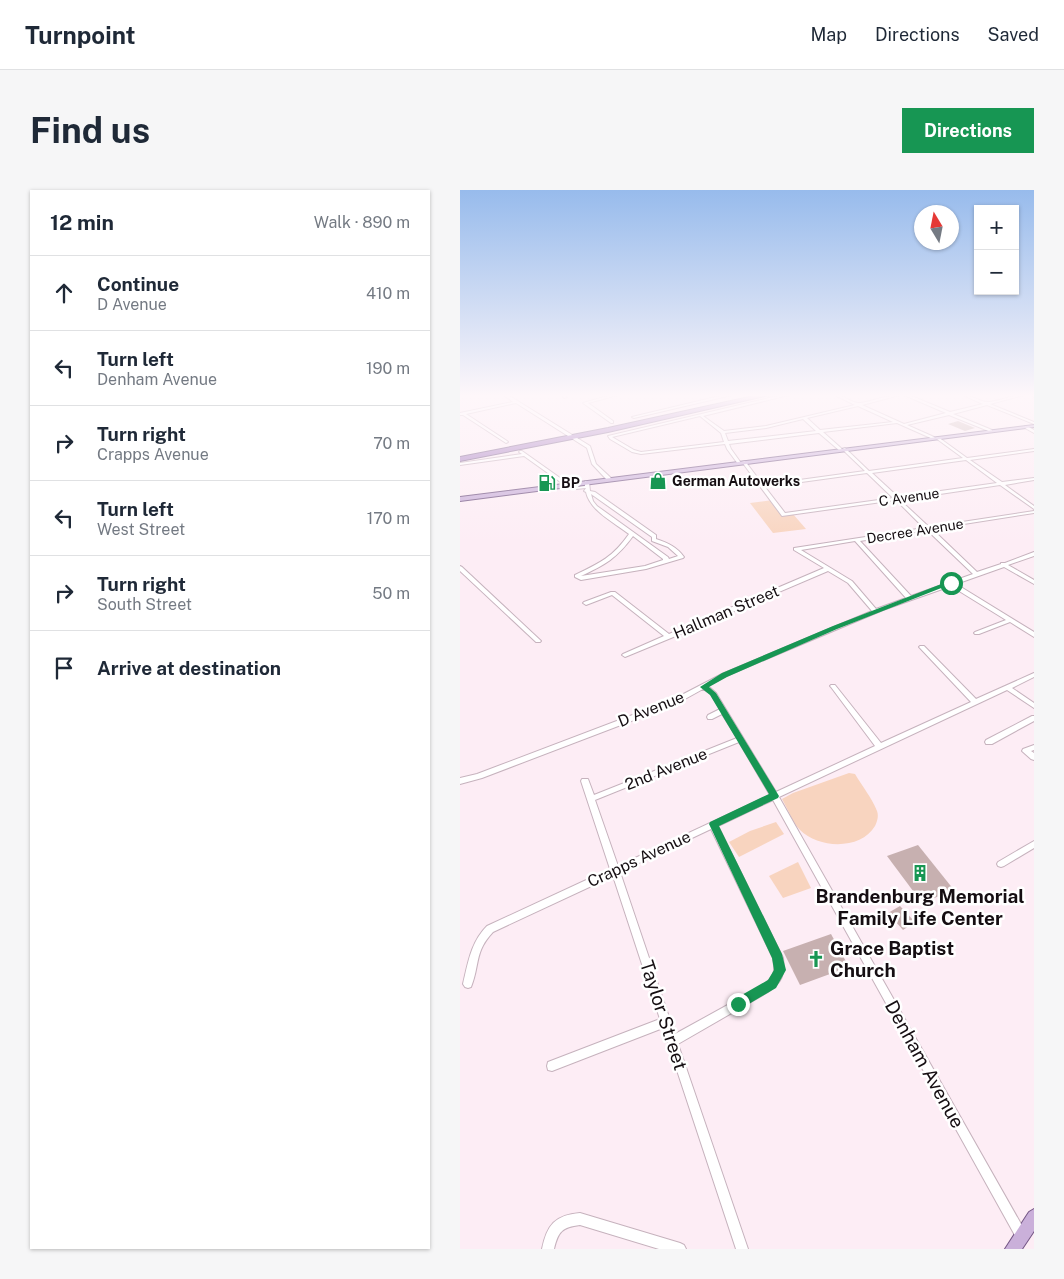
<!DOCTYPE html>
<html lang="en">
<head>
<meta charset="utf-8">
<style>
  :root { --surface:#fff; --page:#f6f6f7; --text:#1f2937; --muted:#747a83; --line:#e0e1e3; --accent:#179653 }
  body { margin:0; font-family:"Public Sans",sans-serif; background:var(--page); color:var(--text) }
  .controls { position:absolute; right:15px; top:15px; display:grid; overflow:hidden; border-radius:0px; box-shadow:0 1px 4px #0004 }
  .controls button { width:45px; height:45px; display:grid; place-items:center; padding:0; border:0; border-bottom:1px solid var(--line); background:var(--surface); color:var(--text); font:25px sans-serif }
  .compass { position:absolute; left:454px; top:15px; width:45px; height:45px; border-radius:50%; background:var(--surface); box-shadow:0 1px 4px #0004; rotate:350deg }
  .stop { position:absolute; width:15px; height:15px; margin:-11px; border:4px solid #179653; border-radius:50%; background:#fff }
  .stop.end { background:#179653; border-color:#fff; box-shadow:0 1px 5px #0008 }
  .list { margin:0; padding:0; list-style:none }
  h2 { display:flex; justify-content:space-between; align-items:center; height:65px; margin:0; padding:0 20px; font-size:21px }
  h2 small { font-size:16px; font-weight:400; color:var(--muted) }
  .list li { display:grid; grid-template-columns:32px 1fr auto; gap:15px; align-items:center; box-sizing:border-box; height:75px; padding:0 20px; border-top:1px solid var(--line) }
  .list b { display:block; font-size:19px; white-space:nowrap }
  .list p { margin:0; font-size:16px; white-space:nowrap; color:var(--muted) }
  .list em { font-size:16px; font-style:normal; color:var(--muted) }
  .icon { flex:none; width:28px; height:28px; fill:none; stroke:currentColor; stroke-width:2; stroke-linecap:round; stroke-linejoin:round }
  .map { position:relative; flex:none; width:574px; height:1059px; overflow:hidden; border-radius:0px }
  header { display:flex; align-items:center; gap:30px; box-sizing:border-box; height:70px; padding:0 25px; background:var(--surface); border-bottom:1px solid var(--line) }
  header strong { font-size:24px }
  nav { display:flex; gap:28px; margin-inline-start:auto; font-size:18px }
  .intro { display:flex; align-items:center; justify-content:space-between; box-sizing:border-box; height:120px; padding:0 30px }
  h1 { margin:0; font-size:35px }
  .button { padding:12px 22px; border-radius:0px; background:var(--accent); color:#fff; font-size:18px; font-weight:700 }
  main { display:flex; gap:30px; padding:0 30px }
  aside { flex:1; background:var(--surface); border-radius:0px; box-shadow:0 1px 4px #0004 }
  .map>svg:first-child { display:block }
  .green { fill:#f8d4bf }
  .building { fill:#c7b0b0 }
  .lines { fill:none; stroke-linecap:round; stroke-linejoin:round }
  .minor-casing { stroke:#c6b2bd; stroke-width:2 }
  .major-casing { stroke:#735684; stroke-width:2 }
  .highway-casing { stroke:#735684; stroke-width:2 }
  .minor { fill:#fff; fill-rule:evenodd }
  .major { fill:#cab0da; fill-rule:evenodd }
  .highway { fill:#a67cc1; fill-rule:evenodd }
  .route { fill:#179653 }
  .labels { text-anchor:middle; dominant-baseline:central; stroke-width:5; stroke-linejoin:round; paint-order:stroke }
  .far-poi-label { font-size:14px; font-weight:bold; fill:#150e12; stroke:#fff; text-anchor:start }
  .far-street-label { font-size:14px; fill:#150e12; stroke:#fff }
  .street-label { font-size:16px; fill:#150e12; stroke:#fff }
  .near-poi-label { font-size:19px; font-weight:bold; fill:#150e12; stroke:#fff }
  .near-street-label { font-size:19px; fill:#150e12; stroke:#fff }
</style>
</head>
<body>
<header>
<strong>Turnpoint</strong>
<nav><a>Map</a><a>Directions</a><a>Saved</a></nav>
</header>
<div class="intro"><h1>Find us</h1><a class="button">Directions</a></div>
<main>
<aside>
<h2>12 min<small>Walk · 890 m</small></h2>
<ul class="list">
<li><svg class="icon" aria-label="ahead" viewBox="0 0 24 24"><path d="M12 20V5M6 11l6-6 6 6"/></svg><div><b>Continue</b><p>D Avenue</p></div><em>410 m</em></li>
<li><svg class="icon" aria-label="left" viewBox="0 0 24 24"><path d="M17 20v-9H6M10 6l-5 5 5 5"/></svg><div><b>Turn left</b><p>Denham Avenue</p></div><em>190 m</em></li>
<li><svg class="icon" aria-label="right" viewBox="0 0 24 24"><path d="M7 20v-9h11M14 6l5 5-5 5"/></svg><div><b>Turn right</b><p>Crapps Avenue</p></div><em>70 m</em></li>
<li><svg class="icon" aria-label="left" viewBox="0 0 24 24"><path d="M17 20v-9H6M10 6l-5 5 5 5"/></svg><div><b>Turn left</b><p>West Street</p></div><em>170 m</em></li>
<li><svg class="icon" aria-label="right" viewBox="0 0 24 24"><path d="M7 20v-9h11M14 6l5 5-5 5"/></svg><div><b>Turn right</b><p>South Street</p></div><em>50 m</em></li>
<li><svg class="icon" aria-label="arrive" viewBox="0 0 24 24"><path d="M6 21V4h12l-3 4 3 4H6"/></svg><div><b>Arrive at destination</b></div></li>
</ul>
</aside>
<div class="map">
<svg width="574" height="1059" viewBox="0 0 574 1059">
  <rect width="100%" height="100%" fill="#fdedf5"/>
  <g class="green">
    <path d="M313,310L324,325L333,324L346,339L313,343L290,313Z"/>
    <path d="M389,583L395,584C402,596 412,608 417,621C419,626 417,632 415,636C401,660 359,659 340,640C332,632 328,619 322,609L333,603Z"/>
    <path d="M316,632L324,644L279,667L269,652L290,641Z"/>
    <path d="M338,672L351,698L323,708L309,686Z"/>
  </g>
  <g class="building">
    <path d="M498,231L515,238L505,241L488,234Z"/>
    <path d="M458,655L494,700L462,713L427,666Z"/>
    <path d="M440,716L455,732L443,740L428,723Z"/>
    <path d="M371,744L389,777L340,795L323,761Z"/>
  </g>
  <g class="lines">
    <g class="minor-casing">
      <g id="minor">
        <path d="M44,205H48L130,256L136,274L151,288V290H147L132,274L127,258L56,213L6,224L47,251L48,252L46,253L3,225H0V223L53,212Z"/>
        <path d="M101,205H105L107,207L104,208Z"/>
        <path d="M151,205H158L128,213L153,231V233H151L123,213Z"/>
        <path d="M264,205H272L174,228L172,227Z"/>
        <path d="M322,205H329L243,226L264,241L306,236L395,215L375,205C384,205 392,214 401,213C414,211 427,205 440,205L402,215L444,234L486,223L444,205H449L490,222L523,214L503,205C512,205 521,213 529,212C541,211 552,205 564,205L530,214L574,232V234L527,215L493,224L532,240V242H531L489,225L447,235L474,247L475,248L473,249L437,233L363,242L382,259L385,258L409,281L503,268L477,249L476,248L478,247L507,268L574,259V261L510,270L542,292L574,288V290L545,295L574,316V319L540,295L440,310L469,337L574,321V323L472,339L517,382L541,374V373H545L574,362V366L548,375L574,390V394L544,377L496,394L574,442V447L550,432L519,444H515L514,443L515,442L546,430L491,396L423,420L266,486L248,496L256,503L316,602L415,556L371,497L370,496L371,495H375L421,553L511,512L460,458L459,457L460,456H464L516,509L574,483V487L552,498L574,513V518L547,500L319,607L565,1041L567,1045L565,1049L561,1051L557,1049L313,610L258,636L323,768C325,785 322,792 308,802L218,854L288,1059H276L203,838L92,881L88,880L87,876L88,872L200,829L153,686L33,742C14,762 20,775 11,797L8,798L5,797L3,794C8,773 11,752 27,736L150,679L121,591L122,589H128L134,605L277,548L262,524L252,529H248L247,527L248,525L260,519L251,504L243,499L216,514L22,588L0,594V588L17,584L212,510L262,484L412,421L388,393L368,381L211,448L165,467L162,465L163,464L204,446L152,405L126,415L123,413L124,412L151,402H155L209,444L364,378L334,360V358L464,338L436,310L322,326L282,272L285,271L303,295L405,281L383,260L380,261L359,243L269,254L271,259L281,273L279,274H278L267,259L265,254L181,264L172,262L150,249L148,246ZM398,216L433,232L360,240L347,228ZM240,226L261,243L264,252L181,262L174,260L152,247ZM343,229L356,241L268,251L265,243L306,238ZM506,270L537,293L438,307L412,283ZM407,283L433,308L325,323L305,297ZM467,340L513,384L451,406L400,351ZM395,351L446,408L416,419L392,391L341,360ZM279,552L310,605L158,676L135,610ZM251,639L313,768C316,783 314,787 302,796L215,844L211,833L212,831L209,827L160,682Z"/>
        <path d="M574,205V207L572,205Z"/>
        <path d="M565,236H567L574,240V243L565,238Z"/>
        <path d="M60,261H62L110,295L106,296L64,266L0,275V273L62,264L59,262Z"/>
        <path d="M125,291L129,292L130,301L135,302L196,345V349C208,353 217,357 224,367L223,368L186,379L121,390L115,387V385C140,373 153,367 169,344C155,333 130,321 126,302L124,301L126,298L116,299L112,294L114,293L119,297L125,296ZM131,304L192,347V351L208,357L218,366L209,369L208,367L137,316L133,311ZM173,346L203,369V370L185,376L121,386C145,375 157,368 173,346Z"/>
        <path d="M0,376L2,377L80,450L81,451L80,452H76L0,381Z"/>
        <path d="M572,526H574V531L532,554H526L525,552L526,550Z"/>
        <path d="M574,555V560L571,561L574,563V570L571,569L562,561L563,559Z"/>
        <path d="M574,651V658L544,676L541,677L538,676L537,674L538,672Z"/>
        <path d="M120,1023L220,1053L224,1055L226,1059H199L120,1035C102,1037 98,1042 94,1059H82C87,1035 95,1025 120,1023Z"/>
      </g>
    </g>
    <g class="major-casing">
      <g id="major">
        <path d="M574,235V237L0,311V307Z"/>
        <path d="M574,1019V1041L562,1059H545L569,1022Z"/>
      </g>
    </g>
    <g class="highway-casing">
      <path id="highway" d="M298,205H309L148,242L0,271V267L148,238Z"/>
    </g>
    <use href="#minor" class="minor"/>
    <use href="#major" class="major"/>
    <use href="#highway" class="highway"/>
  </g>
  <linearGradient id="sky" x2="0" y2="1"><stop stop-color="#97bbec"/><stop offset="0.58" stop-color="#fef7fa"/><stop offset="1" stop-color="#fef7fa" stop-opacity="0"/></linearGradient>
  <rect width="574" height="354" fill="url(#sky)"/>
  <path class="route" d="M489,391L494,393L377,439L267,487L249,497L256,503L319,606L318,608L259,636L322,764L326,780L316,798L282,818L278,819L273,818L272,814L273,810L308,790L314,780L312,768L249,634L250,632L309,604L250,505L240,497L262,483L373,436Z"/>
  <defs>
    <g id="shop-bare" transform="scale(1.35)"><path d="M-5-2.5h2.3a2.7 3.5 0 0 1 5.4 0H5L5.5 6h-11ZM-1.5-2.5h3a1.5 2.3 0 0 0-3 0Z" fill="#179653" stroke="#fff" stroke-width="2.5" paint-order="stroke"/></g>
    <g id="fuel-bare" transform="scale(1.35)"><path d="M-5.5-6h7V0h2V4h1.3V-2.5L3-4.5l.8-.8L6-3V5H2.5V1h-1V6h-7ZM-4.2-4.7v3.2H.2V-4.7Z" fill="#179653" stroke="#fff" stroke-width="2.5" paint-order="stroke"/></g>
    <g id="building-bare" transform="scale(1.35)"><path d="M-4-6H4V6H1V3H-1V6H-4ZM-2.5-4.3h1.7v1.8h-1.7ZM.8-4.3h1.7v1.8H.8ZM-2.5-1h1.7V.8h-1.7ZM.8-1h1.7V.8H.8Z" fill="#179653" stroke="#fff" stroke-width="2.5" paint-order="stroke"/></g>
    <g id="church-bare" transform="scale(1.35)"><path d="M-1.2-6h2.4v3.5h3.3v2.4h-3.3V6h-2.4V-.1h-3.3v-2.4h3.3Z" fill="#179653" stroke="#fff" stroke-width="2.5" paint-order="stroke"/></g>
  </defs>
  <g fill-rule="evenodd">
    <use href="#shop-bare" x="198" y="291"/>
    <use href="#fuel-bare" x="87" y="293"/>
    <use href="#building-bare" x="460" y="683"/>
    <use href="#church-bare" x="356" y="769"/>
  </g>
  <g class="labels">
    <g class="far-poi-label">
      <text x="212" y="291">German Autowerks</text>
      <text x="101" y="293">BP</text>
    </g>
    <g class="far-street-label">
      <text transform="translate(449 307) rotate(-8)">C Avenue</text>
      <text transform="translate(455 341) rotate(-9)">Decree Avenue</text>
    </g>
    <g class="street-label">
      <text transform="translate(266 422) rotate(-23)">Hallman Street</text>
      <text transform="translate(191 519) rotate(-22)">D Avenue</text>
      <text transform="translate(206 579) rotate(-22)">2nd Avenue</text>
      <text transform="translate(179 669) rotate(-25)">Crapps Avenue</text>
    </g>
    <g class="near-poi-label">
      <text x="460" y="706">Brandenburg Memorial<tspan x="460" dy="22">Family Life Center</tspan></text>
      <text x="370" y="758" text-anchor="start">Grace Baptist<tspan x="370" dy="22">Church</tspan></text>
    </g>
    <g class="near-street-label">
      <text transform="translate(204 825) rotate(72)">Taylor Street</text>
      <text transform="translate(465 874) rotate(61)">Denham Avenue</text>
    </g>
  </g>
</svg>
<div class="controls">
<button>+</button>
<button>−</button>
</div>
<svg class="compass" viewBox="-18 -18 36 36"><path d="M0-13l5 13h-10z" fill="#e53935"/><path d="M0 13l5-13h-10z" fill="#747a83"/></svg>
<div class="stop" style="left:491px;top:393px"></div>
<div class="stop end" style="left:278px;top:814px"></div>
</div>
</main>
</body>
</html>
